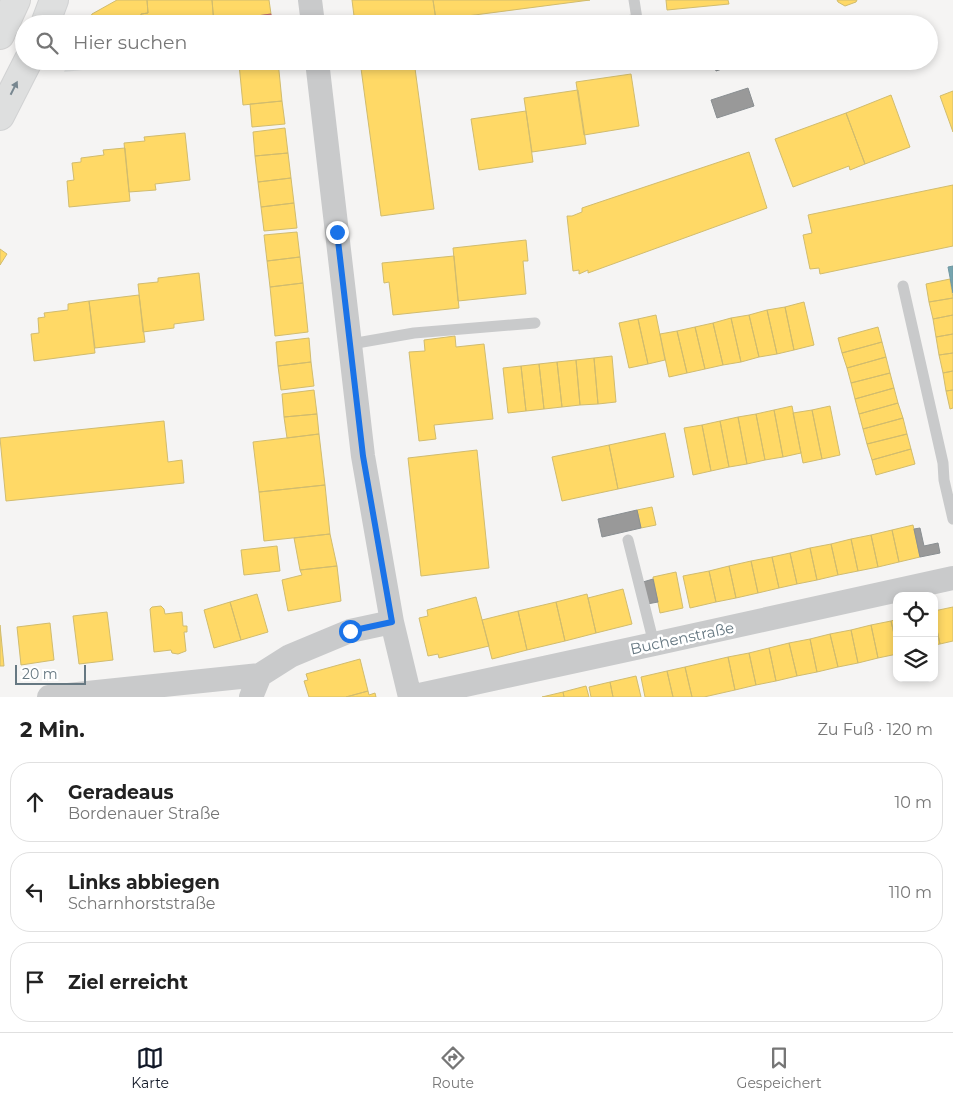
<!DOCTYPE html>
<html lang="de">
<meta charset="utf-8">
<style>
:root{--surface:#fff;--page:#f2f2f2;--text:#222;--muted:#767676;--line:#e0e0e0;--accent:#111827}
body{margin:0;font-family:Montserrat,sans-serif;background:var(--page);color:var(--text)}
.controls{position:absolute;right:15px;bottom:15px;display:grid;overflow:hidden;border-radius:10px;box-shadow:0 2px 8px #0003}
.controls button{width:45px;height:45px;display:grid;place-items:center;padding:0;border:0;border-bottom:1px solid var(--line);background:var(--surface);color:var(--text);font:25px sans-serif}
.scale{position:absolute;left:15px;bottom:12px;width:71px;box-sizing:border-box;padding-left:5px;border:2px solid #667882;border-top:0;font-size:14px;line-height:18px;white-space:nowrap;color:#667882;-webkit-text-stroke:4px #fff;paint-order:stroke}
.stop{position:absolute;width:15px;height:15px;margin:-11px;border:4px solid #1a73e8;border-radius:50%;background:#fff}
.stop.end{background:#1a73e8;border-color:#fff;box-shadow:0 1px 5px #0008}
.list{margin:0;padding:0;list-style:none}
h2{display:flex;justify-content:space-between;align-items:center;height:65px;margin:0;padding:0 20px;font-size:21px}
h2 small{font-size:16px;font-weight:400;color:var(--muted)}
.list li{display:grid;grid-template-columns:32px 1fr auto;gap:15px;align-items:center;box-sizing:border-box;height:80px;margin:0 10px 10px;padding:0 10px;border:1px solid var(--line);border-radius:20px}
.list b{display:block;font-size:19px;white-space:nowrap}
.list p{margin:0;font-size:16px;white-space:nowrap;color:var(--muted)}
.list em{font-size:16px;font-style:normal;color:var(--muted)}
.icon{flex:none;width:28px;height:28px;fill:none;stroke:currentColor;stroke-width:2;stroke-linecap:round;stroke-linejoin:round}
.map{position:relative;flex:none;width:953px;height:697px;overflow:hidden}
.search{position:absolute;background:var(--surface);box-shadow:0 2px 8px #0003;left:15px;right:15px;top:15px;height:55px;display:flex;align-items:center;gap:12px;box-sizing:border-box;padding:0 18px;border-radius:28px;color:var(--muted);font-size:19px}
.sheet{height:335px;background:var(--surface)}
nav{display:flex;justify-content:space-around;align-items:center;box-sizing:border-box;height:70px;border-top:1px solid var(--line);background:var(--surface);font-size:14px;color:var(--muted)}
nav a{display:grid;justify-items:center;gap:2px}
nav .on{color:var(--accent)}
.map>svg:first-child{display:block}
.built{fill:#e5e6e6}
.homes{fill:#ffd966;stroke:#d1bc6e}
.shops{fill:#e06666;stroke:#bb6b6e}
.public{fill:#76a5af;stroke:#7198a2}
.industry{fill:#999;stroke:#8a8f92}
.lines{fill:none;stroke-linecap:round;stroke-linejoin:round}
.secondary-casing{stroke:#d1d2d3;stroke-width:30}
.primary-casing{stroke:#d1d1d1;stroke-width:30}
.service{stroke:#c9cacb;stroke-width:11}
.minor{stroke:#c9cacb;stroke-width:24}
.secondary{stroke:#dedfdf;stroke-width:28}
.primary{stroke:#dedfdf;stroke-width:28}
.oneway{fill:#788790}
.route{stroke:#1a73e8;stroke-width:6}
.labels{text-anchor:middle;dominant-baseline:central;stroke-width:5;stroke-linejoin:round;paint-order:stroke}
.street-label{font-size:15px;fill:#667882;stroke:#fff}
</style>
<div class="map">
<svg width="953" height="697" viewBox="0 0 953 697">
<rect width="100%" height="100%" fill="#f5f4f3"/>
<path class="built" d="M68 61H166L64 72Z"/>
<path class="homes" d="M117 0H147L148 13 141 14 142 24H87L92 14Z
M147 0H212L214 24H142L141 14 148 13Z
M212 0H269L271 14 235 19 236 24H214Z
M352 0H433L436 20 407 24H355Z
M433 0H590L436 20Z
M666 0H728L729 4 667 10Z
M837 0H857L856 2 845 6 838 2Z
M260 61H278L282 101 243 105 239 64Z
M360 61H414L434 209 381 216Z
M631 74 639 126 584 135 576 82Z
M578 90 586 144 532 152 524 98Z
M953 91V132L940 96Z
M891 95 910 147 865 164 846 113Z
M282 101 285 124 252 127 250 104Z
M526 111 533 162 479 170 471 119Z
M846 113 865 164 850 170 849 166 793 187 775 139Z
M285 128 288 153 255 156 253 132Z
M185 133 190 180 155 184 156 190 129 192 124 143 145 141 144 137Z
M125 148 130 201 69 207 67 181 74 180 72 163 81 162V158L104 155 103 150Z
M749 152 767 208 588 273V270L579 274V270L573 271 567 216H572L582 212V208Z
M288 153 291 178 258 182 255 156Z
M291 178 294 203 261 207 258 182Z
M953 185V246L820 274 819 268 810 269 803 235 812 233 808 215Z
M294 203 297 228 264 231 261 207Z
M297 232 300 257 267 261 264 235Z
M526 240 528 261H523L526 294 458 301 453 248Z
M0 249 7 254 0 265Z
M454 256 459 308 393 315 389 282 384 283 382 263Z
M300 257 303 283 270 287 267 261Z
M199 273 204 320 174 324V328L143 332 138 284 158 282V278Z
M950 279 953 298 929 302 926 284Z
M303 283 308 332 275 336 270 287Z
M139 295 145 342 95 348 89 301Z
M953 298V315L933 319 929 302Z
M89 301 95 353 34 361 31 334 39 333 38 318 45 317 44 313 68 310V304Z
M804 302 814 345 794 350 785 307Z
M785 307 794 350 777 354 767 310Z
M767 310 777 354 759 357 749 315Z
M656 315 665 360 648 364 638 319Z
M749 315 759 357 741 362 731 318Z
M953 315V334L936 337 933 319Z
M731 318 741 362 723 365 713 323Z
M638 319 648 364 629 368 619 323Z
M713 323 723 365 705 369 695 327Z
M695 327 705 369 687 373 677 331Z
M878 327 882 342 842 353 838 338Z
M677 331 687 373 669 377 660 334Z
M953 334V353L939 355 936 337Z
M455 336 456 347 484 344 493 419 434 425 436 439 419 441 409 352 425 351 424 340Z
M309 338 311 362 278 366 276 342Z
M882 342 886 357 847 368 842 353Z
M953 353V371L943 373 939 355Z
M612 356 616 402 598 404 594 358Z
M886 357 890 373 851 383 847 368Z
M594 358 598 404 580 405 576 360Z
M576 360 580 405 562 407 557 362Z
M311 362 314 386 281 390 278 366Z
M557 362 562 407 544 409 539 364Z
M539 364 544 409 526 411 521 366Z
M521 366 526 411 508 413 503 368Z
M953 371V390L946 391 943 373Z
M890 373 894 388 855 399 851 383Z
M894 388 898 403 859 414 855 399Z
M314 390 317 414 284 417 282 394Z
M953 390V408L950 409 946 391Z
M898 403 903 418 863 429 859 414Z
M792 406 801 453 783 457 774 410Z
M830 406 840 455 822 459 812 410Z
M774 410 783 457 765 460 756 414Z
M812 410 822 459 803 463 793 413Z
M317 414 319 434 287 438 284 417Z
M756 414 765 460 747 464 738 417Z
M738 417 747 464 729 467 720 421Z
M903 418 907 434 867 444 863 429Z
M164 421 168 462 182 460 184 483 6 501 0 438Z
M720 421 729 467 711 471 702 425Z
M702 425 711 471 693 475 684 428Z
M665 433 674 477 618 489 609 445Z
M319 434 325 485 259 492 253 442Z
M907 434 911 449 872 460 867 444Z
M609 445 618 489 562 501 552 457Z
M911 449 915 464 876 475 872 460Z
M477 450 489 568 421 576 408 458Z
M325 485 330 534 264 541 259 492Z
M652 507 656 525 641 528 637 510Z
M913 525 920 557 899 562 892 530Z
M892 530 899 562 878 567 871 535Z
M330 534 337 566 300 570 294 538Z
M871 535 878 567 858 571 851 539Z
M851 539 858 571 838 575 831 544Z
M831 544 838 575 817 580 810 548Z
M277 546 280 571 244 575 241 550Z
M810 548 817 580 797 584 790 553Z
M790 553 797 584 779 588 772 557Z
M772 557 779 588 758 593 751 561Z
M751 561 758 593 736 598 729 566Z
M337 566 341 601 288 611 282 580 302 575 300 570Z
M729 566 736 598 716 602 709 571Z
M709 571 716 602 690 608 683 576Z
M676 572 683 608 660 613 653 577Z
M623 589 632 624 596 633 588 598Z
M257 594 268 632 241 640 230 602Z
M587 594 596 633 565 641 556 602Z
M476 597 489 646 439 658 438 654 428 656 419 618 428 616 427 610Z
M230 602 241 640 214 648 204 610Z
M556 602 565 641 527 650 518 611Z
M161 606 164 609 165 614 182 612 183 626H187V632H184L186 651 178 654 172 653 171 650 154 652 150 609 152 607Z
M953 607V641L940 644 934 616V611Z
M518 611 527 650 492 659 482 620Z
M107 612 113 660 79 664 73 616Z
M934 616 940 644 934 645Z
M897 619V647L891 621Z
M891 621 897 647V654L878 658 871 625Z
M50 623 54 660 21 665 17 627Z
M0 625 4 666H0Z
M871 625 878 658 858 663 851 630Z
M851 630 858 663 838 667 830 634Z
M830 634 838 667 817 672 810 639Z
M810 639 817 672 797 676 789 643Z
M789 643 797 676 776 681 769 648Z
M769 648 776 681 756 685 749 653Z
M749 653 756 685 735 690 728 657Z
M728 657 735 690 704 697H692L685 667Z
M360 659 368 691 346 697H309L304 681 308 680 306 674Z
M685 667 692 697H673L667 671Z
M667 671 673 697H645L641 677Z
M636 676 641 697H613L610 682Z
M610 682 613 697H591L589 687Z
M586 686 589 697H564L563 692Z
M368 691 369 695 375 693 376 697H346Z
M563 692 564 697H542Z"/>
<path class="shops" d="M271 14 272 24H236L235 19Z"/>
<path class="public" d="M953 266V293L948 267Z"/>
<path class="industry" d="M713 61H746L716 71Z
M748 88 754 106 717 118 711 100Z
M637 510 641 528 602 537 598 519Z
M920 528 924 546 938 543 940 553 920 557 914 529Z
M653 579 658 602 647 604 643 582Z"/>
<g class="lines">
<g class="secondary-casing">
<path id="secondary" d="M45 24 54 0
M0 116 28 61"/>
</g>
<g class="primary-casing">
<path id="primary" d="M0 35 16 0"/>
</g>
<path class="service" d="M618 23 637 19 634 0
M903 286 943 463 944 480 953 519
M351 344 414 333 535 323
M628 540 654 644"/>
<path class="minor" d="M310 0 313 24
M317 61 363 456 392 622 410 697
M49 697 260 675 290 656 350 631 392 622
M251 697 260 675
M410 697 654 644 953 578"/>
<use href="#secondary" class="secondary"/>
<use href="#primary" class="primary"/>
</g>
<defs><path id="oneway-solid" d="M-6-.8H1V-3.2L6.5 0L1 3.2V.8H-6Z" transform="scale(1.25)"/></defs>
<use class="oneway" href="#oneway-solid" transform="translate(14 88) rotate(-63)"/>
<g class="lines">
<path class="route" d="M337 232 363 456 392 622 350 631"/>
</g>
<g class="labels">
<g class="street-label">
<text transform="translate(682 638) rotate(-12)">Buchenstraße</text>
</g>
</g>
</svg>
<div class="controls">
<button><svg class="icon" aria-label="locate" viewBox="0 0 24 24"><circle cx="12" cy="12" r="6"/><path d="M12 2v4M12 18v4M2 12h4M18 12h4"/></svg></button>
<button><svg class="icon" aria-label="layers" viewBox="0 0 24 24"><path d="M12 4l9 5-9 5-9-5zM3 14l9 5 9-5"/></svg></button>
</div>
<div class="scale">20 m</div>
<div class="stop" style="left:350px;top:631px"></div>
<div class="stop end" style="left:337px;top:232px"></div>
<div class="search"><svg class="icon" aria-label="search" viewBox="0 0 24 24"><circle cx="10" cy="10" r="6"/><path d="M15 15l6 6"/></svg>Hier suchen</div>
</div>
<section class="sheet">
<h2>2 Min.<small>Zu Fuß · 120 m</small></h2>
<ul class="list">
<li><svg class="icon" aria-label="ahead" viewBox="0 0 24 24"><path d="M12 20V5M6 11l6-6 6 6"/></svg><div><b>Geradeaus</b><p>Bordenauer Straße</p></div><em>10 m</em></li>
<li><svg class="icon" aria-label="left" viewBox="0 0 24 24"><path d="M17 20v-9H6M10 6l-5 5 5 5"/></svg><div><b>Links abbiegen</b><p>Scharnhorststraße</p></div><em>110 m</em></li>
<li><svg class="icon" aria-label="arrive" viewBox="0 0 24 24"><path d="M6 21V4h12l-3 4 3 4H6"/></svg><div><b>Ziel erreicht</b></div></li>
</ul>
</section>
<nav>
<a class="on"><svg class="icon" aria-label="map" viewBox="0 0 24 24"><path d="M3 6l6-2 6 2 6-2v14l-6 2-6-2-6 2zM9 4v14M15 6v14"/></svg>Karte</a>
<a><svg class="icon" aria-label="directions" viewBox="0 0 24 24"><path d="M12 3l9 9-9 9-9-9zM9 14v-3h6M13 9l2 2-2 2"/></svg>Route</a>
<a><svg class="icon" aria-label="saved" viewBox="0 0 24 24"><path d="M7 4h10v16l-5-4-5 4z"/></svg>Gespeichert</a>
</nav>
